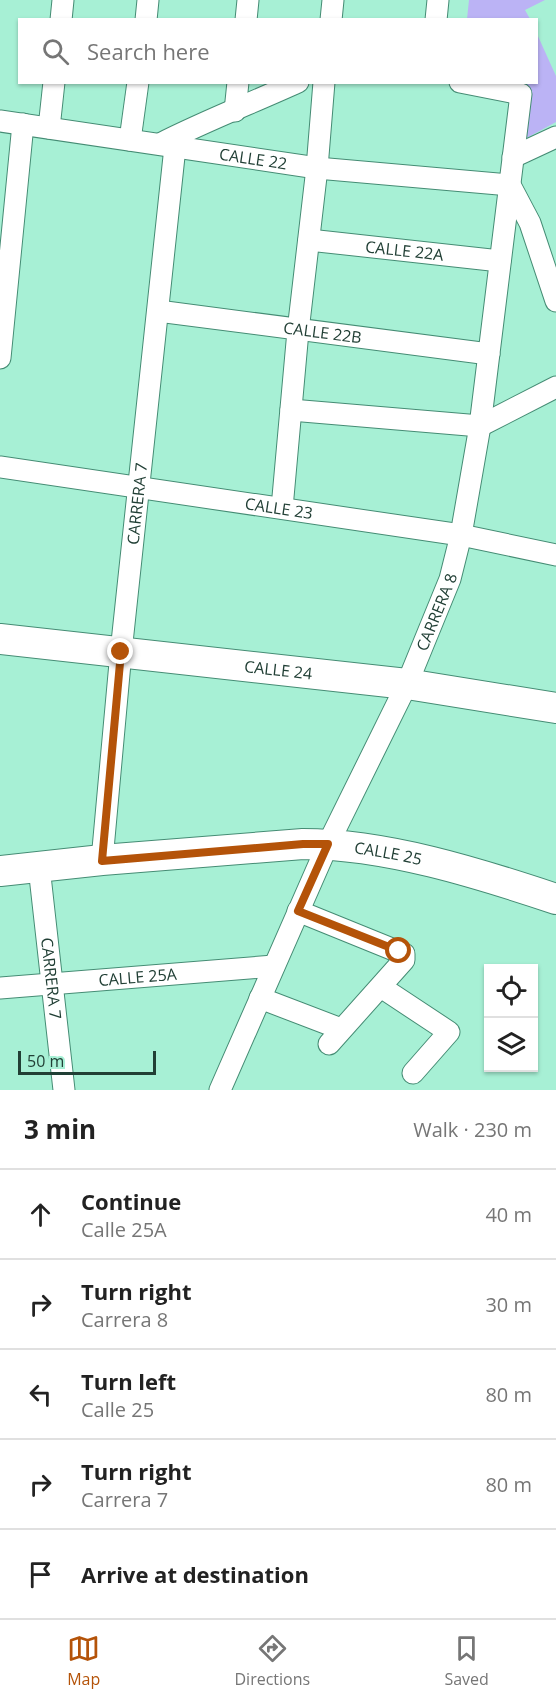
<!DOCTYPE html>
<meta charset="utf-8">
<style>
:root{--surface:#fff;--page:#f6f6f6;--text:#222;--muted:#767676;--line:#e0e0e0;--accent:#b45309}
body{margin:0;font-family:"Open Sans",sans-serif;background:var(--page);color:var(--text)}
.controls{position:absolute;right:18px;bottom:18px;display:grid;overflow:hidden;border-radius:0px;box-shadow:0 2px 4px #0004}
.controls button{width:54px;height:54px;display:grid;place-items:center;padding:0;border:0;border-bottom:2px solid var(--line);background:var(--surface);color:var(--text);font:30px sans-serif}
.scale{position:absolute;left:18px;bottom:15px;width:138px;box-sizing:border-box;padding-left:6px;border:3px solid #213f35;border-top:0;font-size:16px;line-height:21px;white-space:nowrap;color:#213f35;-webkit-text-stroke:4px #a7f0d5;paint-order:stroke}
.stop{position:absolute;width:18px;height:18px;margin:-14px;border:4px solid #b45309;border-radius:50%;background:#fff}
.stop.end{background:#b45309;border-color:#fff;box-shadow:0 2px 6px #0008}
.list{margin:0;padding:0;list-style:none}
h2{display:flex;justify-content:space-between;align-items:center;height:78px;margin:0;padding:0 24px;font-size:26px}
h2 small{font-size:20px;font-weight:400;color:var(--muted)}
.list li{display:grid;grid-template-columns:39px 1fr auto;gap:18px;align-items:center;box-sizing:border-box;height:90px;padding:0 24px;border-top:2px solid var(--line)}
.list b{display:block;font-size:22px;white-space:nowrap}
.list p{margin:0;font-size:20px;white-space:nowrap;color:var(--muted)}
.list em{font-size:20px;font-style:normal;color:var(--muted)}
.icon{flex:none;width:33px;height:33px;fill:none;stroke:currentColor;stroke-width:2;stroke-linecap:round;stroke-linejoin:round}
.map{position:relative;flex:none;width:556px;height:1090px;overflow:hidden}
.search{position:absolute;background:var(--surface);box-shadow:0 2px 4px #0004;left:18px;right:18px;top:18px;height:66px;display:flex;align-items:center;gap:15px;box-sizing:border-box;padding:0 21px;border-radius:0px;color:var(--muted);font-size:22px}
.sheet{height:528px;background:var(--surface)}
nav{display:flex;justify-content:space-around;align-items:center;box-sizing:border-box;height:84px;border-top:2px solid var(--line);background:var(--surface);font-size:16px;color:var(--muted)}
nav a{display:grid;justify-items:center;gap:3px}
nav .on{color:var(--accent)}
.map>svg:first-child{display:block}
.green{fill:#bbb3f5}
.lines{fill:none;stroke-linecap:round;stroke-linejoin:round}
.street-casing{stroke:#458c74;stroke-width:23}
.secondary-casing{stroke:#458c74;stroke-width:32}
.street{stroke:#fff;stroke-width:21}
.secondary{stroke:#fff;stroke-width:30}
.route{stroke:#b45309;stroke-width:8}
.labels{text-anchor:middle;dominant-baseline:central;stroke-width:6;stroke-linejoin:round;paint-order:stroke}
.street-label{font-size:16px;fill:#213f35;stroke:#a7f0d5}
</style>
<div class="map">
<svg width="556" height="1090" viewBox="0 0 556 1090">
<rect width="100%" height="100%" fill="#a7f0d5"/>
<path class="green" d="M469 0H545L525 10 530 19H467Z
M537 34 556 76V122L510 147 521 83 536 82Z"/>
<g class="lines">
<g class="street-casing">
<g id="street">
<path d="M61 20 63 0"/>
<path d="M146 20 148 0"/>
<path d="M246 20 248 0"/>
<path d="M331 20 333 0"/>
<path d="M436 20 438 0"/>
<path d="M235 111 238 82"/>
<path id="s1" d="M0 121 317 168 510 185 530 223 556 301"/>
<path d="M49 128 54 82"/>
<path d="M130 140 138 82"/>
<path d="M160 144C205 121 252 103 298 82"/>
<path d="M513 157 556 137"/>
<path id="s2" d="M309 240 500 261"/>
<path id="s3" d="M158 311 489 354"/>
<path d="M0 358 23 124"/>
<path d="M291 410 480 426 556 387"/>
<path id="s4" d="M0 467 461 535 556 555"/>
<path d="M282 508 298 331 317 168 324 82"/>
<path id="s5" d="M102 860 121 652 175 147"/>
<path id="s6" d="M39 867 64 1090"/>
<path d="M298 911 404 954V960L329 1044"/>
<path d="M381 987 449 1032 413 1073"/>
<path id="s7" d="M0 988 274 966"/>
<path d="M260 998 341 1029"/>
<path id="s8" d="M220 1090 328 844 407 684 450 579 461 535 480 426 521 94 460 82"/>
</g>
</g>
<g class="secondary-casing">
<g id="secondary">
<path id="s9" d="M0 639 407 684 556 708"/>
<path id="s10" d="M0 871 102 860 303 844C386 844 478 873 556 899"/>
</g>
</g>
<use href="#street" class="street"/>
<use href="#secondary" class="secondary"/>
</g>
<g class="lines">
<path class="route" d="M121 652 102 861 303 844H328L298 911 399 951"/>
</g>
<g class="labels">
<g class="street-label">
<text stroke="none"><textPath href="#s1" startOffset="256">CALLE 22</textPath></text>
<text stroke="none"><textPath href="#s2" startOffset="96">CALLE 22A</textPath></text>
<text stroke="none"><textPath href="#s3" startOffset="166">CALLE 22B</textPath></text>
<text stroke="none"><textPath href="#s5" startOffset="358">CARRERA 7</textPath></text>
<text stroke="none"><textPath href="#s4" startOffset="282">CALLE 23</textPath></text>
<text stroke="none"><textPath href="#s8" startOffset="525">CARRERA 8</textPath></text>
<text stroke="none"><textPath href="#s9" startOffset="280">CALLE 24</textPath></text>
<text stroke="none"><textPath href="#s10" startOffset="390">CALLE 25</textPath></text>
<text stroke="none"><textPath href="#s7" startOffset="138">CALLE 25A</textPath></text>
<text stroke="none"><textPath href="#s6" startOffset="112">CARRERA 7</textPath></text>
</g>
</g>
</svg>
<div class="controls">
<button><svg class="icon" aria-label="locate" viewBox="0 0 24 24"><circle cx="12" cy="12" r="6"/><path d="M12 2v4M12 18v4M2 12h4M18 12h4"/></svg></button>
<button><svg class="icon" aria-label="layers" viewBox="0 0 24 24"><path d="M12 4l9 5-9 5-9-5zM3 14l9 5 9-5"/></svg></button>
</div>
<div class="scale">50 m</div>
<div class="stop" style="left:399px;top:951px"></div>
<div class="stop end" style="left:121px;top:652px"></div>
<div class="search"><svg class="icon" aria-label="search" viewBox="0 0 24 24"><circle cx="10" cy="10" r="6"/><path d="M15 15l6 6"/></svg>Search here</div>
</div>
<section class="sheet">
<h2>3 min<small>Walk · 230 m</small></h2>
<ul class="list">
<li><svg class="icon" aria-label="ahead" viewBox="0 0 24 24"><path d="M12 20V5M6 11l6-6 6 6"/></svg><div><b>Continue</b><p>Calle 25A</p></div><em>40 m</em></li>
<li><svg class="icon" aria-label="right" viewBox="0 0 24 24"><path d="M7 20v-9h11M14 6l5 5-5 5"/></svg><div><b>Turn right</b><p>Carrera 8</p></div><em>30 m</em></li>
<li><svg class="icon" aria-label="left" viewBox="0 0 24 24"><path d="M17 20v-9H6M10 6l-5 5 5 5"/></svg><div><b>Turn left</b><p>Calle 25</p></div><em>80 m</em></li>
<li><svg class="icon" aria-label="right" viewBox="0 0 24 24"><path d="M7 20v-9h11M14 6l5 5-5 5"/></svg><div><b>Turn right</b><p>Carrera 7</p></div><em>80 m</em></li>
<li><svg class="icon" aria-label="arrive" viewBox="0 0 24 24"><path d="M6 21V4h12l-3 4 3 4H6"/></svg><div><b>Arrive at destination</b></div></li>
</ul>
</section>
<nav>
<a class="on"><svg class="icon" aria-label="map" viewBox="0 0 24 24"><path d="M3 6l6-2 6 2 6-2v14l-6 2-6-2-6 2zM9 4v14M15 6v14"/></svg>Map</a>
<a><svg class="icon" aria-label="directions" viewBox="0 0 24 24"><path d="M12 3l9 9-9 9-9-9zM9 14v-3h6M13 9l2 2-2 2"/></svg>Directions</a>
<a><svg class="icon" aria-label="saved" viewBox="0 0 24 24"><path d="M7 4h10v16l-5-4-5 4z"/></svg>Saved</a>
</nav>
